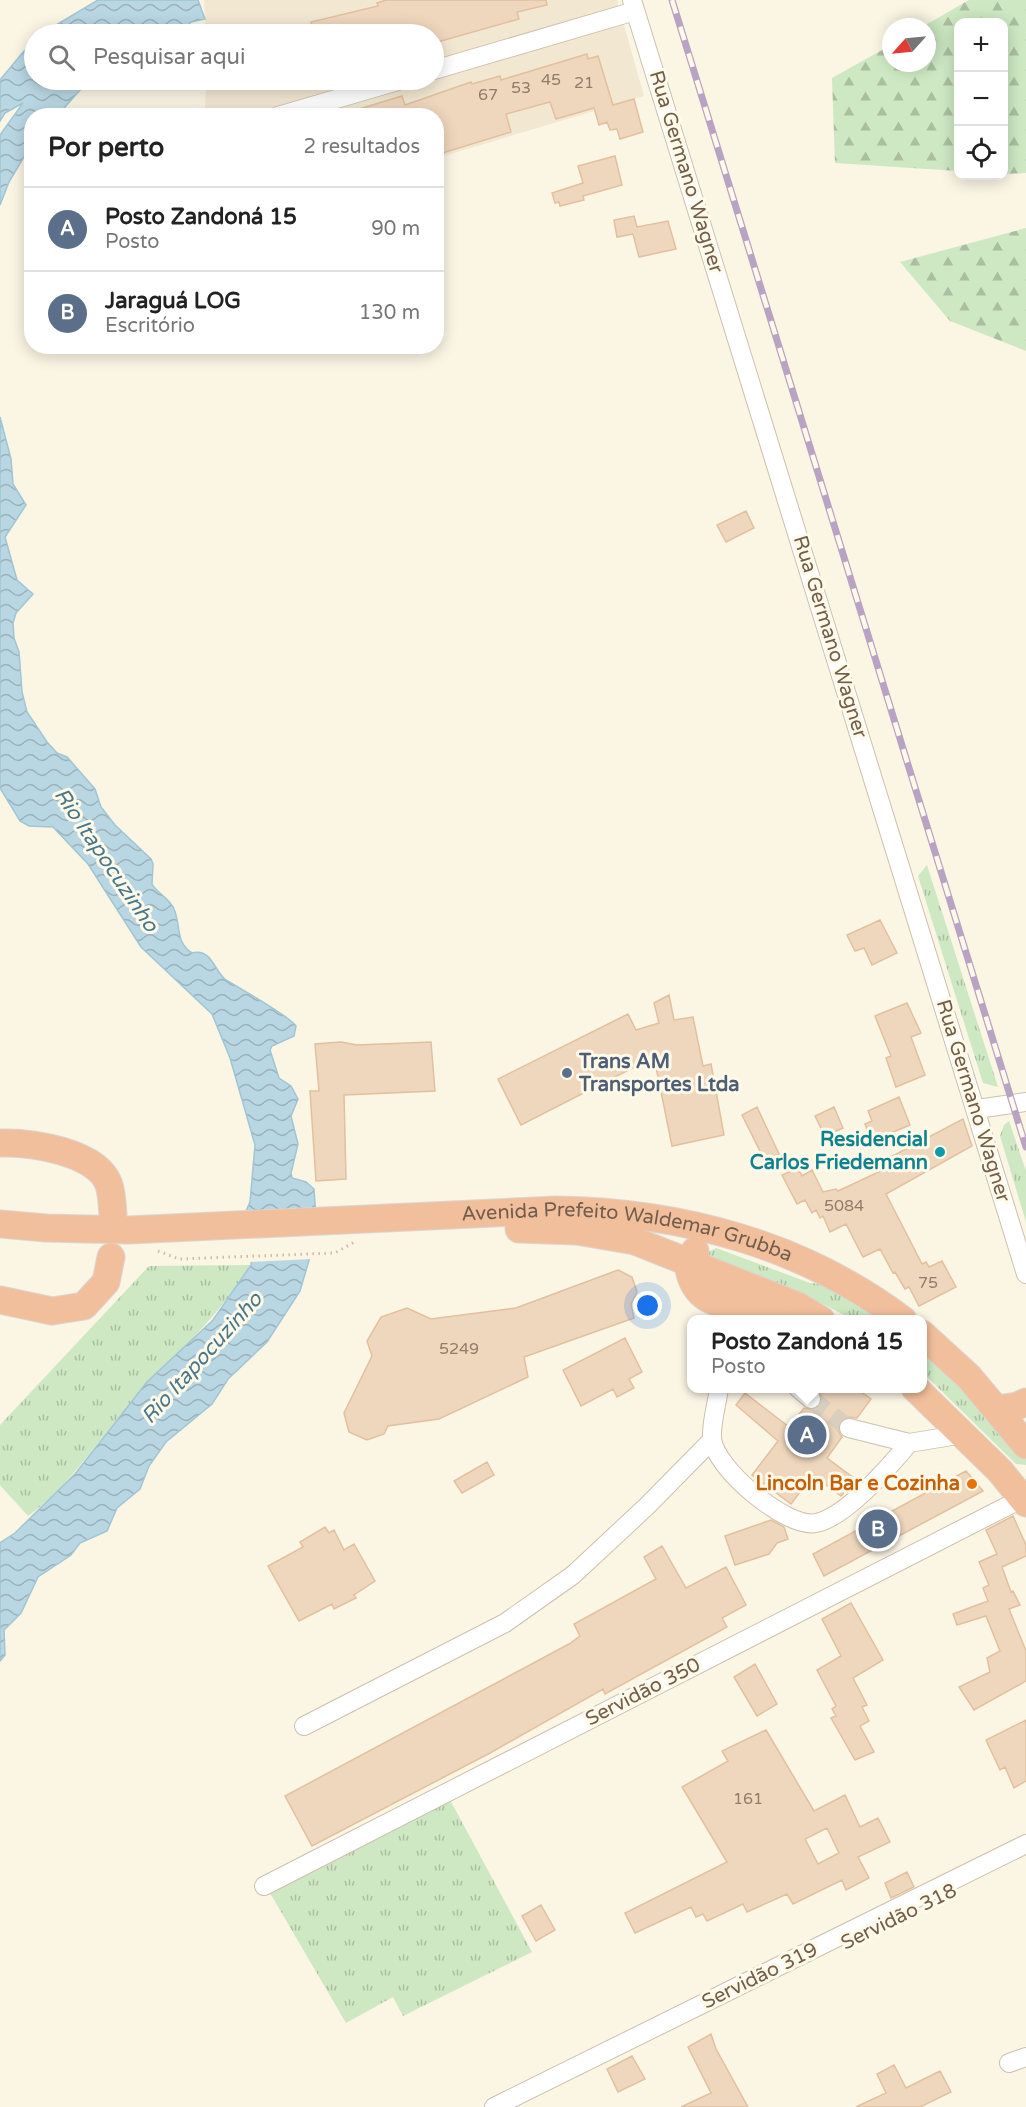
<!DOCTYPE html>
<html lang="pt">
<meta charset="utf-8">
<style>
:root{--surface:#fff;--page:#f2f2f2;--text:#222;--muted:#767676;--line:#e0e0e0;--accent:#774d36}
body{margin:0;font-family:"Varela Round",sans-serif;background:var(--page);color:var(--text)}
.controls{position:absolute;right:18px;top:18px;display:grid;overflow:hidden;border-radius:12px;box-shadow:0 3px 15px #0003}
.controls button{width:54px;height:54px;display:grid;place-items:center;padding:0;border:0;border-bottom:2px solid var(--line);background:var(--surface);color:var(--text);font:30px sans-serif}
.compass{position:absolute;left:882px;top:18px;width:54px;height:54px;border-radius:50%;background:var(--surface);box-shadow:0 3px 15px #0003;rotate:243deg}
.you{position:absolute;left:648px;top:1306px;width:21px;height:21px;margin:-15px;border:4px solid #fff;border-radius:50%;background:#1a73e8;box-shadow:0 0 0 9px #1a73e833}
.badge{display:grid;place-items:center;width:39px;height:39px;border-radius:50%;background:var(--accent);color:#fff;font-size:20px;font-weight:700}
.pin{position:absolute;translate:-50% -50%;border:3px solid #fff;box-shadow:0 2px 6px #0006}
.popup{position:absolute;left:687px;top:1315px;width:240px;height:78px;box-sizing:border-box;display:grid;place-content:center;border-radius:12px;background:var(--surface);filter:drop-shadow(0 2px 4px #0005);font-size:20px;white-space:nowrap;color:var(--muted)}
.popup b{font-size:22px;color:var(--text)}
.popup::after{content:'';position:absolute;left:50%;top:100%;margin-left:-12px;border:12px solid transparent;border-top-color:var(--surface)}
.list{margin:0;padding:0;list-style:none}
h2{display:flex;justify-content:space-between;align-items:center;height:78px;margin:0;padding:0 24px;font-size:26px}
h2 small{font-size:20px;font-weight:400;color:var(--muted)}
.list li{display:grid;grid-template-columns:39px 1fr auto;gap:18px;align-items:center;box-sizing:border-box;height:84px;padding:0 24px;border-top:2px solid var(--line)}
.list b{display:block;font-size:22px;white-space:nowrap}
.list p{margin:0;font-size:20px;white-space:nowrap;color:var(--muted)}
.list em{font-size:20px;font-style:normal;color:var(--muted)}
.icon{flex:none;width:33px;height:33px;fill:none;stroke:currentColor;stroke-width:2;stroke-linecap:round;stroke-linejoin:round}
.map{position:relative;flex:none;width:1026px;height:2107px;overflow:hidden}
.search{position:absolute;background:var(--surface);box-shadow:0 3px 15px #0003;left:24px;top:24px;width:420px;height:66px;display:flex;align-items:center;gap:15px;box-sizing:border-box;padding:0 21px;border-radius:33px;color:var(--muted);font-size:22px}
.panel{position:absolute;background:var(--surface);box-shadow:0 3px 15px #0003;left:24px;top:108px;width:420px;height:246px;border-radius:24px}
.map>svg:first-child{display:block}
.residential{fill:#f2e8d2}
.grass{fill:url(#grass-tufts)}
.forest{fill:url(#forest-firs)}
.water{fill:url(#water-waves);stroke:#a0c5d4;stroke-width:1.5}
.pier{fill:#fbf5e4}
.building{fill:#efd7bd;stroke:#e1c09e;stroke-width:1.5;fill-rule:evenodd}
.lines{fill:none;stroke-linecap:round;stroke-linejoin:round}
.minor-tunnel{stroke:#d9cfbe;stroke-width:18;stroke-dasharray:18 9;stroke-linecap:butt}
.minor-casing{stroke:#cec0ae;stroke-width:20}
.highway-casing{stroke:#dad5d0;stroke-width:29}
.path{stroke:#d3bba0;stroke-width:3;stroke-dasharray:1.5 4.5;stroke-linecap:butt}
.minor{stroke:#fff;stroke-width:18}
.highway{stroke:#f2bf9d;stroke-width:27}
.rail-casing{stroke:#b9a3c3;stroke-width:7}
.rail{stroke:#fef9e9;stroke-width:4.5;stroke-dasharray:14;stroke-linecap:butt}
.service-dot{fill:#5c6f8a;stroke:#fef9e9;stroke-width:2}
.culture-dot{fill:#0f9aa8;stroke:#fef9e9;stroke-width:2}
.food-dot{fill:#e8710a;stroke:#fef9e9;stroke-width:2}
.labels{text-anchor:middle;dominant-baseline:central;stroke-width:6;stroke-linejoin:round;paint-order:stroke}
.number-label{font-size:16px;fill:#917c68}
.street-label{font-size:20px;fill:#725e4b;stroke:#fef9e9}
.service-label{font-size:20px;font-weight:bold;fill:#4e5e75;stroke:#fef9e9;text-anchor:start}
.culture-label{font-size:20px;font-weight:bold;fill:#0d838f;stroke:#fef9e9;text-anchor:end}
.food-label{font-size:20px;font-weight:bold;fill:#c56008;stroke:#fef9e9;text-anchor:end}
.water-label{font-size:21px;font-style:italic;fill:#49778a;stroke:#fef9e9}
</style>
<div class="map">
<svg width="1026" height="2107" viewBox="0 0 1026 2107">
<defs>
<pattern id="grass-tufts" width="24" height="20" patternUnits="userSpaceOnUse" patternTransform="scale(1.5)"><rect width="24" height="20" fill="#cde8c3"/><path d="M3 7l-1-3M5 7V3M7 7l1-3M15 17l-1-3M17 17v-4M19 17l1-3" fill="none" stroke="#abbfa0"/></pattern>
<pattern id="forest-firs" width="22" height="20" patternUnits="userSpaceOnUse" patternTransform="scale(1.5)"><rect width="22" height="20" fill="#cde8c3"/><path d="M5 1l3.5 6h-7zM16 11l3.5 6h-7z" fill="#abbfa0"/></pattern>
<pattern id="water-waves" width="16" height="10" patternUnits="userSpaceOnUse" patternTransform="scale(1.5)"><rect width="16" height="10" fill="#b9d7e3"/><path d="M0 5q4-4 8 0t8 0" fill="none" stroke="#9bb2ba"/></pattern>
</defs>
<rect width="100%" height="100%" fill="#fbf5e4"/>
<path class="residential" d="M204 0H617L644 96 437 158 436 116 205 115 206 80H434V34H206Z"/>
<path class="grass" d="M927 865 998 1087 983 1083 918 876Z
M1009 1121 1026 1171V1222L1000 1136 1004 1125Z
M716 1248 810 1283 827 1284 886 1319H852L825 1305 803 1299 703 1255Z
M250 1265C218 1319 171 1358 130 1404 96 1442 70 1486 28 1516L0 1485V1425L149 1266Z
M922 1348 1026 1457V1465L1016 1464 923 1373Z
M449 1798 532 1952 403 2016 393 1997 346 2023 270 1893Z"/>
<path class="forest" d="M969 0H1026V173L1004 174V22H958V171L835 163 832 78 891 45V63H927V27H922Z
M1026 228V351L950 321 900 262Z"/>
<path class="water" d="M98 0H198L205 19 191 22 180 34H41Z
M34 39V80H100L80 90 58 115 32 116 31 145 9 182 0 205V135L23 103 5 113 0 121V80Z
M0 417 11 459 13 484 26 505 5 537 17 580 33 594 16 613 13 623 14 638 19 652 22 692 27 712 47 742 57 753 67 757 95 789 101 807 115 825 151 859 153 864 152 884C157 893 170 899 174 909 181 925 175 942 192 953 212 948 214 971 226 980 242 990 287 1014 296 1026L294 1036 272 1046 270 1050 279 1078 291 1086 298 1099 291 1116 298 1144 291 1173 292 1178 306 1182 314 1189 316 1217 242 1220 250 1202 255 1145 230 1058 212 1014 141 947 88 864 53 827 29 826 20 821 0 788Z
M252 1255 310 1257 300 1291 267 1342 228 1379 212 1404 166 1442 149 1466 140 1489 117 1508 107 1531 80 1543 71 1555 38 1577 21 1613 4 1630 5 1655 0 1661V1543L15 1533 75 1474 147 1382 213 1320 251 1265Z"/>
<path class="pier" d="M316 1235 318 1238 312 1259 248 1262 249 1256 243 1241Z"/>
<path class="building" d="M386 0H546L547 5 517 12 519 19 434 43V34H314L311 22 378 6 377 3Z
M587 54 588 59 598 56 613 105 634 99 643 132 620 139 617 129 610 130 607 122 599 125 594 108 556 119 550 102 506 114 511 132 436 155V116H349V112L402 96 405 105 471 82 472 84 500 76 501 80Z
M615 156 622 185 583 196 584 200 560 206 559 202 555 203 552 193 583 183 578 166Z
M634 216 637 227 668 221 676 249 639 257 633 234 617 237 614 220Z
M746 511 754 528 726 542 717 525Z
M880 920 897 953 872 965 864 948 855 951 847 935Z
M669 995 674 1020 693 1017 703 1066 711 1064 724 1135 672 1146 654 1057 521 1125 498 1079 628 1014 636 1030 659 1023 654 1003Z
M907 1003 921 1033 911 1037 925 1075 896 1087 886 1058 891 1056 875 1016Z
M341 1042 357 1045 431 1042 435 1091 344 1095 346 1179 316 1181 310 1091H319L315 1044Z
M899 1097 910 1125 871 1141 865 1124 872 1121 868 1111Z
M757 1107 779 1154 765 1161 742 1115Z
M834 1107 843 1128 825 1136 815 1116Z
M963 1119 972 1146 886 1194 922 1264 926 1262 929 1267 942 1261 956 1287 919 1306 909 1287 905 1289 895 1272 893 1273 880 1249 863 1257 846 1224 830 1232 823 1216 820 1218 816 1210 812 1213 805 1200 797 1204 782 1175 798 1168 802 1176 812 1170 823 1192 836 1189 838 1191 883 1170 879 1163Z
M618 1270 632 1277 637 1292 631 1304 634 1318 524 1357 528 1377 439 1419 388 1426 384 1434 367 1440 349 1432 344 1413 372 1356 367 1341 381 1317 407 1308 431 1319 516 1308Z
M625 1338 642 1372 629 1379 634 1388 617 1397 613 1389 581 1406 563 1370Z
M818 1389H857L871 1399 857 1418 846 1417 841 1421 838 1431 842 1437 827 1458 855 1479 841 1496 813 1475 791 1504 752 1475 778 1441 736 1405 745 1393 789 1427 804 1408 814 1410 820 1406 822 1400Z
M487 1462 494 1475 462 1493 454 1481Z
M966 1471 983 1491 824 1576 813 1554Z
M1013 1516 1026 1545V1556L1002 1567 1011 1592 1013 1591 1020 1605 1009 1609 1026 1651V1681L974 1710 959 1687 990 1672 987 1658 1000 1651 986 1616 957 1625 953 1614 988 1601 983 1588 989 1585 979 1562 997 1554 986 1530Z
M771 1520 784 1527 788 1539 777 1543 769 1554 735 1565 725 1536Z
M325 1527 329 1533 334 1530 344 1550 354 1544 375 1581 354 1595 356 1598 334 1609 332 1604 299 1621 268 1566 303 1547 300 1542Z
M662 1546 686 1588 726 1567 746 1605 722 1618 727 1627 605 1694 603 1689 490 1753 312 1846 285 1796 569 1644 580 1636 574 1624 656 1579 644 1557Z
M851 1603 883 1660 853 1678 867 1705 862 1707 869 1721 860 1726 874 1752 855 1760 831 1718 836 1716 832 1709 836 1706 817 1670 841 1656 822 1619Z
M755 1664 777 1704 757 1716 734 1677Z
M1026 1720V1781L1014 1788 1005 1767 1000 1770 986 1740Z
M766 1730 814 1811 845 1795 860 1827 878 1818 890 1842 858 1857 869 1878 846 1890 842 1880 793 1904 787 1894 747 1912 743 1904 707 1921 703 1914 696 1917 691 1907 635 1933 625 1913 727 1862 682 1787 728 1761 722 1751ZM827 1828 839 1853 818 1864 805 1839Z
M907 1872 914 1887 891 1898 885 1883Z
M541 1905 555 1930 536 1941 522 1916Z
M711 2034 716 2049 748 2107H681L711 2093 688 2047Z
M632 2056 645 2079 618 2092 607 2069Z
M894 2065 906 2088 940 2071 951 2092 920 2107H856L886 2093 877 2074Z"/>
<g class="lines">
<path class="minor-tunnel" d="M811 1399 849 1428"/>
<g class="minor-casing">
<path id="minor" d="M632 0 1026 1274
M434 70 635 11
M278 116 401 80
M977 1109 1026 1102
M719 1388C717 1404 711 1423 712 1438 714 1468 787 1529 816 1523 846 1517 890 1466 909 1443
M798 1388 811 1399
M849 1428 909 1443 964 1434
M304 1726 505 1623 573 1575 647 1506 712 1440
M264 1886 1023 1498
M1009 2063 1026 2057
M494 2107 1026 1844"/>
</g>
<g class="highway-casing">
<g id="highway">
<path d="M0 1143C31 1142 98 1152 109 1185 112 1194 112 1205 113 1214"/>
<path id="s1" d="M0 1224 46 1228 129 1230 557 1210C681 1212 802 1244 903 1320"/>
<path d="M519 1229 577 1231 635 1241 798 1306 821 1320"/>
<path d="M695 1251C688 1262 687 1269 693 1282 709 1315 750 1302 779 1305"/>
<path d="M0 1300 52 1311 84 1306 106 1282 111 1257"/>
<path d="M922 1334 969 1377 1026 1445"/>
<path d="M915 1388 1000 1471 1026 1503"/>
<path d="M998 1409 1017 1406 1026 1402"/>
</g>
</g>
<path class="path" d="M158 1251 179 1259 335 1253 356 1241"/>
<use href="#minor" class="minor"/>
<use href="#highway" class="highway"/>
<g class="rail-casing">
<path id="rail" d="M672 0 1026 1147"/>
</g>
<use href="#rail" class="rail"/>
</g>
<circle class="service-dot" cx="567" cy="1073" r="6"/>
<circle class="culture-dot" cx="940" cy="1152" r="6"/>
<circle class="food-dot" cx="972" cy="1484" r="6"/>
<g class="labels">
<g class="number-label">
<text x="551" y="80">45</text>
<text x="584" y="83">21</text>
<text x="521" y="88">53</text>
<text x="488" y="95">67</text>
<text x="844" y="1206">5084</text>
<text x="928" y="1283">75</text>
<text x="459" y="1349">5249</text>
<text x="748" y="1799">161</text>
</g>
<g class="street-label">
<text transform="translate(686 172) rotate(73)">Rua Germano Wagner</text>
<text transform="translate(830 637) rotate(73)">Rua Germano Wagner</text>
<text transform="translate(973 1101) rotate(73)">Rua Germano Wagner</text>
<text stroke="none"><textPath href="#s1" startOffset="630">Avenida Prefeito Waldemar Grubba</textPath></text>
<text transform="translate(643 1692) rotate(-27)">Servidão 350</text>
<text transform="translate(899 1917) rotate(-26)">Servidão 318</text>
<text transform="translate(760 1976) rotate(-26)">Servidão 319</text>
</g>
<g class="service-label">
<text x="579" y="1062">Trans AM<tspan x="579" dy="23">Transportes Ltda</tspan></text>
</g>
<g class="culture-label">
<text x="928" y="1140">Residencial<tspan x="928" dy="23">Carlos Friedemann</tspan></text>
</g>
<g class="food-label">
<text x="960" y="1484">Lincoln Bar e Cozinha</text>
</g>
<g class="water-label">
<text transform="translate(106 860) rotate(56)">Rio Itapocuzinho</text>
<text transform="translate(202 1358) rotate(-48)">Rio Itapocuzinho</text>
</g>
</g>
</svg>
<div class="controls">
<button>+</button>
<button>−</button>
<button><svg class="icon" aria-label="locate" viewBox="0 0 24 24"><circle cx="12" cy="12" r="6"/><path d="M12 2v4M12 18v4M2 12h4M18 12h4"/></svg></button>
</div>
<svg class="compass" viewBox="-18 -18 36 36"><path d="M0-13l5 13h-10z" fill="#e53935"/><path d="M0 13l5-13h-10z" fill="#767676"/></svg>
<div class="you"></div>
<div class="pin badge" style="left:807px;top:1435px;background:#5c6f8a">A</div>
<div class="popup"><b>Posto Zandoná 15</b>Posto</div>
<div class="pin badge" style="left:878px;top:1529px;background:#5c6f8a">B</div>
<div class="search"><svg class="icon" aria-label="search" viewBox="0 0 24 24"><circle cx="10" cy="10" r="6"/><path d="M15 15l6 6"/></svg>Pesquisar aqui</div>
<section class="panel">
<h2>Por perto<small>2 resultados</small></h2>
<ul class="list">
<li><span class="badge" style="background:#5c6f8a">A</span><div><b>Posto Zandoná 15</b><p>Posto</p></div><em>90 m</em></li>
<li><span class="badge" style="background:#5c6f8a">B</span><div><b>Jaraguá LOG</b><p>Escritório</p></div><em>130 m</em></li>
</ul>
</section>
</div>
